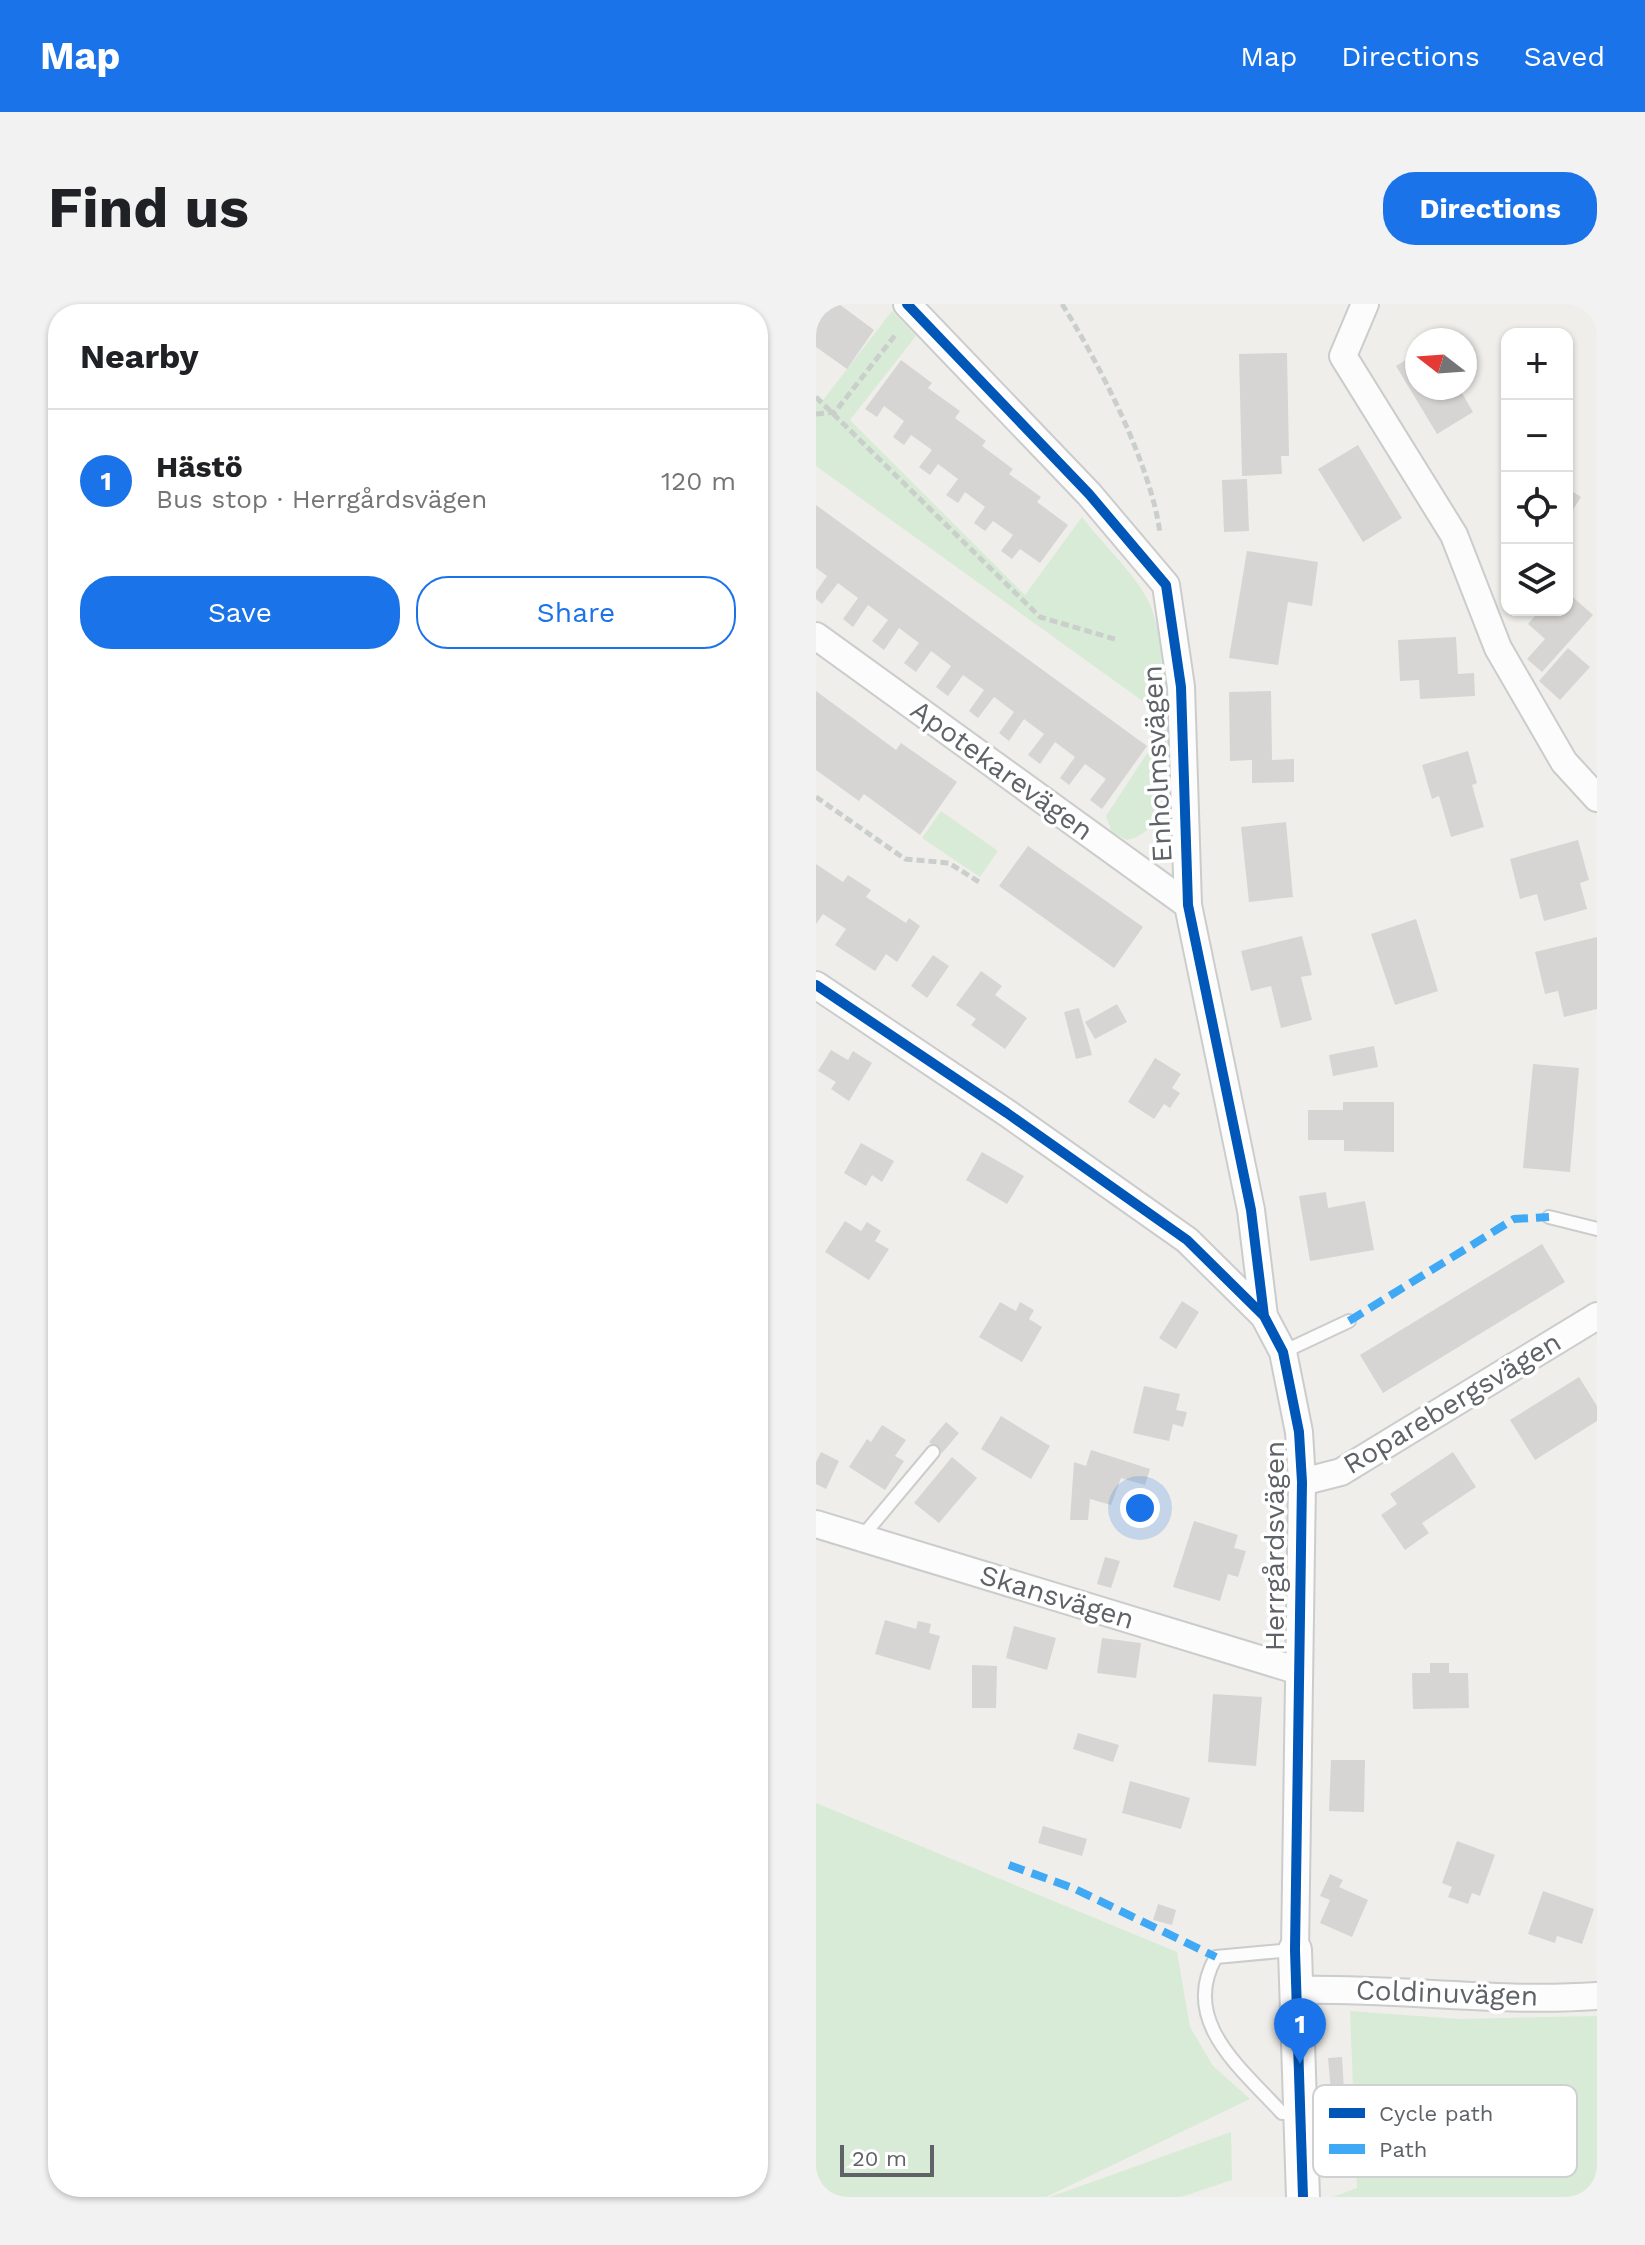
<!DOCTYPE html>
<meta charset="utf-8">
<style>
:root{--surface:#fff;--page:#f2f2f2;--text:#202124;--muted:#757577;--line:#e0e0e0;--accent:#1a73e8}
body{margin:0;font-family:"Work Sans",sans-serif;background:var(--page);color:var(--text)}
.controls{position:absolute;right:24px;top:24px;display:grid;overflow:hidden;border-radius:16px;box-shadow:0 2px 6px #0004}
.controls button{width:72px;height:72px;display:grid;place-items:center;padding:0;border:0;border-bottom:2px solid var(--line);background:var(--surface);color:var(--text);font:40px sans-serif}
.compass{position:absolute;left:589px;top:24px;width:72px;height:72px;border-radius:50%;background:var(--surface);box-shadow:0 2px 6px #0004;rotate:287deg}
.scale{position:absolute;left:24px;bottom:20px;width:94px;box-sizing:border-box;padding-left:8px;border:4px solid #5f6368;border-top:0;font-size:22px;line-height:28px;white-space:nowrap;color:#5f6368;-webkit-text-stroke:6px #fff;paint-order:stroke}
.you{position:absolute;left:324px;top:1204px;width:28px;height:28px;margin:-20px;border:6px solid #fff;border-radius:50%;background:#1a73e8;box-shadow:0 0 0 12px #1a73e833}
.badge{display:grid;place-items:center;width:52px;height:52px;border-radius:50%;background:var(--accent);color:#fff;font-size:26px;font-weight:700}
.pin{position:absolute;translate:-50% -66px;filter:drop-shadow(0 2px 4px #0008)}
.pin::after{content:'';position:absolute;top:42px;width:28px;height:24px;background:inherit;clip-path:polygon(0 0,100% 0,50% 100%)}
.list{margin:0;padding:0;list-style:none}
h2{display:flex;justify-content:space-between;align-items:center;height:104px;margin:0;padding:0 32px;font-size:34px}
h2 small{font-size:26px;font-weight:400;color:var(--muted)}
.list li{display:grid;grid-template-columns:52px 1fr auto;gap:24px;align-items:center;box-sizing:border-box;height:144px;padding:0 32px;border-top:2px solid var(--line)}
.list b{display:block;font-size:30px;white-space:nowrap}
.list p{margin:0;font-size:26px;white-space:nowrap;color:var(--muted)}
.list em{font-size:26px;font-style:normal;color:var(--muted)}
.actions{display:flex;gap:16px;padding:24px 32px}
.actions a{flex:1;padding:18px 0;border:2px solid var(--accent);border-radius:32px;text-align:center;font-size:28px;color:var(--accent)}
.actions .main{background:var(--accent);color:#fff}
.icon{flex:none;width:44px;height:44px;fill:none;stroke:currentColor;stroke-width:2;stroke-linecap:round;stroke-linejoin:round}
.map{position:relative;flex:none;width:781px;height:1893px;overflow:hidden;border-radius:32px}
header{display:flex;align-items:center;gap:48px;box-sizing:border-box;height:112px;padding:0 40px;background:var(--accent);color:#fff}
header strong{font-size:38px}
nav{display:flex;gap:44px;margin-inline-start:auto;font-size:28px}
.intro{display:flex;align-items:center;justify-content:space-between;box-sizing:border-box;height:192px;padding:0 48px}
h1{margin:0;font-size:56px}
.button{padding:20px 36px;border-radius:32px;background:var(--accent);color:#fff;font-size:28px;font-weight:700}
main{display:flex;gap:48px;padding:0 48px}
aside{flex:1;background:var(--surface);border-radius:32px;box-shadow:0 2px 6px #0004}
.map>svg:first-child{display:block}
.green{fill:#d8ebd6}
.building{fill:#d6d5d3}
.lines{fill:none;stroke-linecap:round;stroke-linejoin:round}
.service-casing{stroke:#cbcccc;stroke-width:16}
.minor-casing{stroke:#cbcccc;stroke-width:30}
.tertiary-casing{stroke:#cbcccc;stroke-width:36}
.path{stroke:#cacfcc;stroke-width:5;stroke-dasharray:8 4;stroke-linecap:butt}
.service{stroke:#fdfcfc;stroke-width:12}
.minor{stroke:#fdfcfc;stroke-width:26}
.tertiary{stroke:#fdfcfc;stroke-width:32}
.quiet{stroke:#3fa9f5;stroke-width:8;stroke-dasharray:16 8;stroke-linecap:butt}
.cycleway-casing{stroke:#fff;stroke-width:15}
.cycleway{stroke:#0057b8;stroke-width:10}
.labels{text-anchor:middle;dominant-baseline:central;stroke-width:7;stroke-linejoin:round;paint-order:stroke}
.street-label{font-size:28px;fill:#5f6368;stroke:#fff}
.key{fill:#fff;stroke:#cfd0d2;stroke-width:2}
.key-label{font-size:22px;fill:#5f6368}
</style>
<header>
<strong>Map</strong>
<nav><a>Map</a><a>Directions</a><a>Saved</a></nav>
</header>
<div class="intro"><h1>Find us</h1><a class="button">Directions</a></div>
<main>
<aside>
<h2>Nearby<small></small></h2>
<ul class="list">
<li><span class="badge">1</span><div><b>Hästö</b><p>Bus stop · Herrgårdsvägen</p></div><em>120 m</em></li>
</ul>
<div class="actions"><a class="main">Save</a><a>Share</a></div>
</aside>
<div class="map">
<svg width="781" height="1893" viewBox="0 0 781 1893">
<rect width="100%" height="100%" fill="#efeeea"/>
<path class="green" d="M76 7 100 32 34 116 209 291 266 213C285 238 318 269 332 296 352 336 362 477 340 515 333 527 323 533 311 536L296 528 290 512 353 416 0 162V91L7 96Z
M125 507 182 547 164 573 106 534Z
M0 1499 361 1648 374 1723 397 1762 434 1795 230 1893H0Z
M534 1707 643 1715 781 1712V1893H517L541 1884Z
M415 1828 416 1876 365 1893H234Z"/>
<path class="building" d="M0 0H23L58 26 31 65 0 43Z
M471 49 473 152H465L466 170 426 172 423 50Z
M601 49V84H643L657 108 621 130 580 62Z
M85 56 116 79 112 84 144 107 139 114 170 137 166 142 197 165 193 170 225 193 221 198 252 221 224 259 204 245 196 255 185 247 197 231 177 217 169 227 158 219 169 203 149 188 142 199 130 191 142 175 122 160 114 171 103 163 116 146 95 131 88 141 77 133 88 117 68 102 61 113 49 105Z
M542 141 586 214 547 238 502 165Z
M431 175 433 227 408 228 406 176Z
M751 184 765 193 751 215Z
M0 201 331 442 286 505 274 496 290 475 269 460 253 481 244 474 259 453 239 438 224 460 212 451 228 430 208 415 193 437 183 429 198 408 178 393 162 414 153 407 168 386 147 371 132 392 120 383 135 362 115 347 100 368 88 359 103 339 83 324 68 346 56 337 72 316 52 301 37 323 27 315 42 294 22 279 6 300 0 295V288L11 272 0 264Z
M431 247 502 258 496 302 472 298 462 361 413 354Z
M751 288 777 311 726 368 711 355 729 335 712 320 724 306H751Z
M640 333 642 370 658 369 659 392 604 395 603 376 584 377 582 336Z
M752 344 774 363 744 396 723 377Z
M0 387 80 446 85 439 141 478 104 531 48 490 43 497 0 466Z
M455 387 456 456 478 455V478L436 479V456L414 457 413 388Z
M652 447 661 479 656 481 668 523 635 533 623 492 616 495 606 461Z
M470 518 477 593 433 598 425 523Z
M762 536 773 576 764 579 771 605 728 617 721 590 704 595 694 555Z
M212 542 327 623 298 664 183 582Z
M0 560 27 578 32 571 55 586 50 593 90 619 93 614 104 622 81 658 70 650 59 667 19 641 30 625 7 610 0 620Z
M600 615 622 687 579 701 555 630Z
M486 632 496 671 485 673 496 716 465 724 455 682 435 687 425 647Z
M781 633V705L748 713 742 687 729 690 719 648Z
M117 651 133 662 111 694 95 682Z
M165 667 186 682 179 691 211 714 189 745 155 721 160 715 140 701Z
M301 700 311 718 279 735 269 718Z
M263 704 276 751 260 755 248 708Z
M558 742 562 763 517 772 513 751Z
M15 746 32 756 37 747 56 759 33 797 15 785 20 778 2 767Z
M339 754 365 770 356 784 364 789 354 804 348 800 338 815 312 798Z
M717 760 763 764 754 868 707 864Z
M527 798H578V848L528 847V836H492V806H527Z
M45 839 78 857 66 878 56 871 50 882 28 869Z
M166 848 208 872 191 900 150 876Z
M510 888 512 904 549 897 558 946 494 957 483 892Z
M29 917 45 927 51 918 65 927 59 937 73 945 53 976 9 948Z
M726 940 749 978 567 1089 544 1051Z
M366 997 383 1008 360 1045 343 1034Z
M184 998 200 1007 204 998 218 1006 213 1015 226 1023 206 1058 163 1033Z
M763 1073 781 1102V1117L719 1156 694 1116Z
M328 1082 364 1090 360 1106 371 1108 367 1123 357 1120 353 1137 317 1129Z
M185 1112 234 1142 215 1175 165 1145Z
M130 1118 143 1129 126 1149 113 1138Z
M66 1121 90 1136 79 1152 88 1157 69 1186 33 1163 51 1135 55 1138Z
M275 1146 334 1165 329 1181 305 1174 295 1201 274 1195 272 1216H254L258 1158 270 1162Z
M5 1148 23 1157 10 1185 0 1180V1158Z
M637 1148 660 1183 606 1219 613 1229 589 1246 565 1211 581 1200 574 1190Z
M136 1153 161 1174 123 1219 98 1199Z
M378 1217 422 1231 418 1244 430 1247 422 1273 412 1270 404 1297 357 1283Z
M289 1253 304 1257 295 1284 281 1280Z
M69 1316 100 1325 102 1317 115 1320 113 1329 124 1332 114 1366 59 1350Z
M198 1322 240 1334 231 1366 190 1354Z
M286 1334 325 1339 320 1374 281 1369Z
M614 1359H633V1369H652L653 1404 597 1405 596 1369H614Z
M156 1361 181 1362 180 1404H156Z
M397 1390 446 1393 440 1462 392 1458Z
M262 1429 303 1441 297 1458 257 1445Z
M515 1456H549L548 1508 513 1507Z
M314 1477 374 1494 365 1525 306 1509Z
M227 1522 271 1535 266 1552 222 1539Z
M641 1537 679 1551 664 1592 656 1589 652 1600 632 1593 636 1583 626 1579Z
M514 1570 527 1576 523 1583 552 1596 536 1633 504 1619 514 1596 504 1592Z
M727 1587 778 1605 766 1640 741 1632 739 1639 712 1630Z
M342 1600 360 1606 356 1621 337 1616Z
M526 1753 528 1786 515 1787 512 1754Z"/>
<g class="lines">
<g class="service-casing">
<path id="service" d="M733 913 781 925
M467 1048 533 1017
M45 1234 117 1148
M476 1646 400 1653C363 1717 426 1765 466 1809H485"/>
</g>
<g class="minor-casing">
<path id="minor" d="M91 0 273 190 350 281 365 383 372 601 435 906 448 1012
M549 0 527 52 638 231 682 344 748 458 781 494
M0 332 372 601
M0 681 191 809 371 936 448 1012 467 1048 483 1128 486 1178 479 1646
M486 1178 525 1168 781 1012
M0 1220 483 1367
M482 1686C582 1684 681 1699 781 1692"/>
</g>
<g class="tertiary-casing">
<path id="tertiary" d="M479 1646 487 1893"/>
</g>
<path class="path" d="M246 0C283 59 335 161 344 229
M0 93 224 313 302 336
M0 110 19 108 80 30
M0 493 89 555 133 559 163 578"/>
<use href="#service" class="service"/>
<use href="#minor" class="minor"/>
<use href="#tertiary" class="tertiary"/>
<path class="quiet" d="M533 1017 698 915 733 913
M193 1561 257 1584 400 1653"/>
<g class="cycleway-casing">
<path id="cycleway" d="M91 0 273 190 350 281 365 383 372 601 435 906 448 1012
M0 681 191 809 371 936 448 1012 467 1048 483 1128 486 1178 479 1646 487 1893"/>
</g>
<use href="#cycleway" class="cycleway"/>
</g>
<g class="labels">
<g class="street-label">
<text transform="translate(341 460) rotate(-93)">Enholmsvägen</text>
<text transform="translate(186 466) rotate(36)">Apotekarevägen</text>
<text transform="translate(636 1099) rotate(-31)">Roparebergsvägen</text>
<text transform="translate(458 1242) rotate(-90)">Herrgårdsvägen</text>
<text transform="translate(241 1293) rotate(17)">Skansvägen</text>
<text transform="translate(631 1689) rotate(2)">Coldinuvägen</text>
</g>
</g>
<rect x="497" y="1781" width="264" height="92" rx="12" class="key"/>
<rect x="513" y="1804" width="36" height="10" fill="#0057b8"/>
<rect x="513" y="1840" width="36" height="10" fill="#3fa9f5"/>
<g class="key-label">
<text x="563" y="1817">Cycle path</text>
<text x="563" y="1853">Path</text>
</g>
</svg>
<div class="controls">
<button>+</button>
<button>−</button>
<button><svg class="icon" aria-label="locate" viewBox="0 0 24 24"><circle cx="12" cy="12" r="6"/><path d="M12 2v4M12 18v4M2 12h4M18 12h4"/></svg></button>
<button><svg class="icon" aria-label="layers" viewBox="0 0 24 24"><path d="M12 4l9 5-9 5-9-5zM3 14l9 5 9-5"/></svg></button>
</div>
<svg class="compass" viewBox="-18 -18 36 36"><path d="M0-13l5 13h-10z" fill="#e53935"/><path d="M0 13l5-13h-10z" fill="#757577"/></svg>
<div class="scale">20 m</div>
<div class="you"></div>
<div class="pin badge" style="left:484px;top:1760px">1</div>
</div>
</main>
